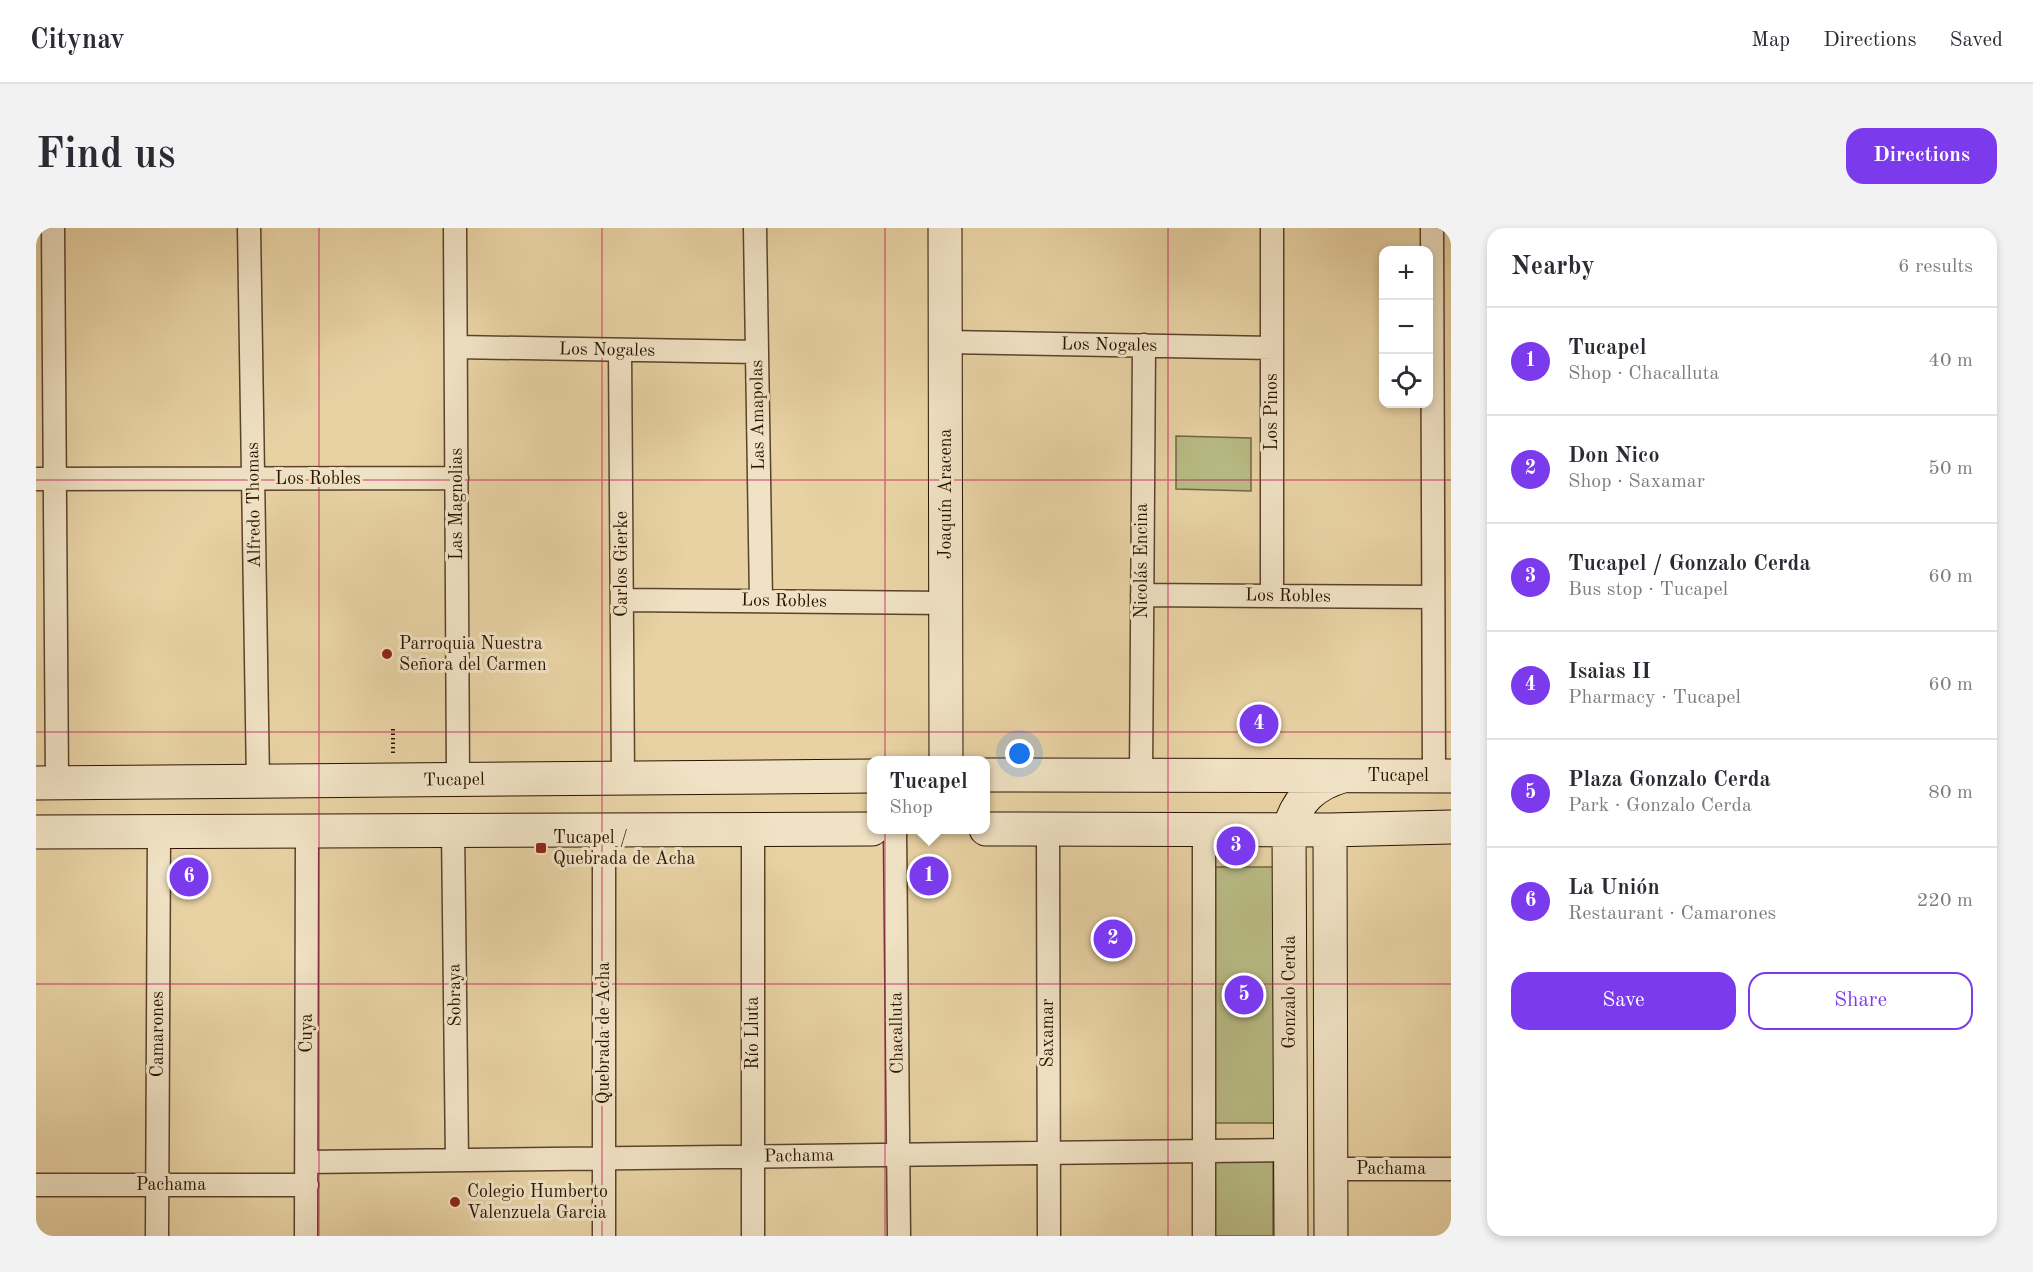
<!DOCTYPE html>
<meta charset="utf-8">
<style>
:root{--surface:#fff;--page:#f2f2f3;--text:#2b2b33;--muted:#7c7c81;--line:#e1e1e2;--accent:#7c3aed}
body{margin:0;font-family:"Old Standard TT",serif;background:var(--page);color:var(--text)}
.controls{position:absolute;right:18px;top:18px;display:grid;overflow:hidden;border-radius:12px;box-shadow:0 3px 9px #0003}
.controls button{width:54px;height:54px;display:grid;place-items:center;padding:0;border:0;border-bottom:2px solid var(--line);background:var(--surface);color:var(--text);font:30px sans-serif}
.you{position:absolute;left:984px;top:526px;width:21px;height:21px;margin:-15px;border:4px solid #fff;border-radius:50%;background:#1a73e8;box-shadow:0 0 0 9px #1a73e833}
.badge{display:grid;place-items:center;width:39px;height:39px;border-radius:50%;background:var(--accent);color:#fff;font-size:20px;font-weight:700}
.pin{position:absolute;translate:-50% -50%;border:3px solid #fff;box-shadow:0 2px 6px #0006}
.popup{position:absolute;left:831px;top:528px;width:123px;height:78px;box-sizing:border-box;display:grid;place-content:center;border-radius:12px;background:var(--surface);filter:drop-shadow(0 2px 4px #0005);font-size:20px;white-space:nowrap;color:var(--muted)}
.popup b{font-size:22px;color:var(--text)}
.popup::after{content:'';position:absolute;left:50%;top:100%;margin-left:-12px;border:12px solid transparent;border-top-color:var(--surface)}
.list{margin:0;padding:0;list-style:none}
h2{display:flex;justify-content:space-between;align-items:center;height:78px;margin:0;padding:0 24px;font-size:26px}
h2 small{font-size:20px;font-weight:400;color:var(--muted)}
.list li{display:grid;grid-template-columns:39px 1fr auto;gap:18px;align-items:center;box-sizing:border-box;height:108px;padding:0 24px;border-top:2px solid var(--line)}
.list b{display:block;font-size:22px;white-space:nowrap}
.list p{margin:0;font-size:20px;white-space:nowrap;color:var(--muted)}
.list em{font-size:20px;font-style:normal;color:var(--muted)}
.actions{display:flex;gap:12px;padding:18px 24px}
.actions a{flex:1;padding:14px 0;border:2px solid var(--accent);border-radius:18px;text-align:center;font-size:21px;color:var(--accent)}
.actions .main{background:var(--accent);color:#fff}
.icon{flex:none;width:33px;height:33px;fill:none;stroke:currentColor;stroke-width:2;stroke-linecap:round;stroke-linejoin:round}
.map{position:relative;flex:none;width:1415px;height:1008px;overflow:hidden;border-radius:18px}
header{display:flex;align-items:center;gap:36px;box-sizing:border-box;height:84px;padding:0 30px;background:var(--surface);border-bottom:2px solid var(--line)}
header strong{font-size:28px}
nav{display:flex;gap:33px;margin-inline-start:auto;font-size:21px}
.intro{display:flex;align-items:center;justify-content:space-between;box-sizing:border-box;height:144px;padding:0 36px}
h1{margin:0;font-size:42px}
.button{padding:15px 27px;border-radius:18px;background:var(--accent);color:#fff;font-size:21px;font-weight:700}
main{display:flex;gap:36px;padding:0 36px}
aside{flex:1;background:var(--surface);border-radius:18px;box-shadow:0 3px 9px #0003}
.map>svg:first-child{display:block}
.green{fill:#b8bb85;stroke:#716744;stroke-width:1.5}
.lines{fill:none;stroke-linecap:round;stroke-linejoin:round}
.street-casing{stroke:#5a432b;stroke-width:25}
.secondary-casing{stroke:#2a1303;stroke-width:35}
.path{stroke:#2a1303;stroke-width:4;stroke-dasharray:1.5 3;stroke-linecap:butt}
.street{stroke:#f0e2c4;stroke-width:22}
.secondary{stroke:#f0e2c4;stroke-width:33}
.grid{fill:none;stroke:#c2185b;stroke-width:1.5;stroke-opacity:0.55}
.poi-dot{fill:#8f2418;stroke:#f0e2c4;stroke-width:2}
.labels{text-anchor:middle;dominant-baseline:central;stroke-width:6;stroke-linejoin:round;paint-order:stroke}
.street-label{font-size:18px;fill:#2a1303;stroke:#f0e2c4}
.poi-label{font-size:18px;fill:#2a1303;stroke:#f0e2c4;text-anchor:start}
</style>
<header>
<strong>Citynav</strong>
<nav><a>Map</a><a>Directions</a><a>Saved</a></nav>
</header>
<div class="intro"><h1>Find us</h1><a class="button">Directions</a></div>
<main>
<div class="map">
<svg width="1415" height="1008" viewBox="0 0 1415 1008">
<rect width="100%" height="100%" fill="#e8d2a4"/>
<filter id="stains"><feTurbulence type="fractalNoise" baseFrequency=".00333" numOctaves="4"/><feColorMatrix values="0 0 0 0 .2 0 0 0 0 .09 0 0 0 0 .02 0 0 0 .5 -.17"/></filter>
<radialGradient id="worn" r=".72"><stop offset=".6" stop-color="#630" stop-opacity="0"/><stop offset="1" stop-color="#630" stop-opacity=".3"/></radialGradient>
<path class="green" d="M1140 208 1215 210V263L1140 261Z
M1176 639H1239L1240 895H1177Z
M1174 927H1237V1008H1175Z"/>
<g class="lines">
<g class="street-casing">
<path id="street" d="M17 0 21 555
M213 0 222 553
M419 0 422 552
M719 0 725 373
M1396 0 1398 548
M910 114 1236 120
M420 119 721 124
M584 122 587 550
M0 251 421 250
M1106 367 1397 369
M1236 368V0
M586 372 910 375
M1105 548 1108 117
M717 601V1008
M1012 601 1013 1008
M417 602 421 932
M859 602 863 1008
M271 934 1255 922
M1295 941H1415
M0 957H271
M121 1008 123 603
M270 1008 271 603
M568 1008V602
M1168 1008V602"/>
</g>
<g class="secondary-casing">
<path id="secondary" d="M909 0 910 532
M950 547 1415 548
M0 555 836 548
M950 601 1294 602 1415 599
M1294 602 1295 1008
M0 604 836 601
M1255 1008 1253 602C1260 573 1278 556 1307 548"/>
</g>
<path class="path" d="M357 501V525"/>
<use href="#street" class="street"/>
<use href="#secondary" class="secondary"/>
</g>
<path class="grid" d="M283 0V1008M566 0V1008M849 0V1008M1132 0V1008M0 252H1415M0 504H1415M0 756H1415"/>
<g class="poi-dot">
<circle cx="351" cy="426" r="6"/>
<rect x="499" y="614" width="12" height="12" rx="3"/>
<circle cx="419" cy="974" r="6"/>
</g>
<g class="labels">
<g class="street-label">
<text transform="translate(1073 117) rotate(1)">Los Nogales</text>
<text transform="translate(571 122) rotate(1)">Los Nogales</text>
<text transform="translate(1236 184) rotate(-90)">Los Pinos</text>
<text transform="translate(722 187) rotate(-91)">Las Amapolas</text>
<text x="282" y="251">Los Robles</text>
<text transform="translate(910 266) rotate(-90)">Joaquín Aracena</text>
<text transform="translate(421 276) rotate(-90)">Las Magnolias</text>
<text transform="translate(218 277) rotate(-91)">Alfredo Thomas</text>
<text transform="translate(1106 333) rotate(-90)">Nicolás Encina</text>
<text transform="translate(586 336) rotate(-90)">Carlos Gierke</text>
<text transform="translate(1252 368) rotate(1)">Los Robles</text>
<text transform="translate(748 373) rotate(1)">Los Robles</text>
<text x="1362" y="548">Tucapel</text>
<text transform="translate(418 552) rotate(-1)">Tucapel</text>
<text transform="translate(1254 764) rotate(-90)">Gonzalo Cerda</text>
<text transform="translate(419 767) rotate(-91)">Sobraya</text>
<text transform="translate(271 805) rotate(-90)">Cuya</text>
<text transform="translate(568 805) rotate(-90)">Quebrada de Acha</text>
<text transform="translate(717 805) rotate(-90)">Río Lluta</text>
<text transform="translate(861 805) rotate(-91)">Chacalluta</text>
<text transform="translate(1012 805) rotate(-90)">Saxamar</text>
<text transform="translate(122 806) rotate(-90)">Camarones</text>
<text transform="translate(763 928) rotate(-1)">Pachama</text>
<text x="1355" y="941">Pachama</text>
<text x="135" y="957">Pachama</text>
</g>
<g class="poi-label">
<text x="363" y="416">Parroquia Nuestra<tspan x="363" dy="21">Señora del Carmen</tspan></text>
<text x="517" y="610">Tucapel /<tspan x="517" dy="21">Quebrada de Acha</tspan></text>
<text x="431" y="964">Colegio Humberto<tspan x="431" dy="21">Valenzuela Garcia</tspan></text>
</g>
</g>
<rect width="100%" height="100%" filter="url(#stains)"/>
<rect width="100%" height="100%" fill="url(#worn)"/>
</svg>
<div class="controls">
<button>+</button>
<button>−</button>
<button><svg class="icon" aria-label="locate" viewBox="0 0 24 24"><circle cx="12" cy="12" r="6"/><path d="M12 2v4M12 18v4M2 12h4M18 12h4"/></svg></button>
</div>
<div class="you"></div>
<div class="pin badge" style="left:893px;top:648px">1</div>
<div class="popup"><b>Tucapel</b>Shop</div>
<div class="pin badge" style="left:1077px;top:711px">2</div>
<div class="pin badge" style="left:1200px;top:618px">3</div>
<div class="pin badge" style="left:1223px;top:496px">4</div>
<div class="pin badge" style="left:1208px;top:767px">5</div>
<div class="pin badge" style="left:153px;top:649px">6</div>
</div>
<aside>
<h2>Nearby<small>6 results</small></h2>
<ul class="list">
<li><span class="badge">1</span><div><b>Tucapel</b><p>Shop · Chacalluta</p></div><em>40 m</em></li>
<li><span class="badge">2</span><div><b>Don Nico</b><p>Shop · Saxamar</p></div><em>50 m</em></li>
<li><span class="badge">3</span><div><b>Tucapel / Gonzalo Cerda</b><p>Bus stop · Tucapel</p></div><em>60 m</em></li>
<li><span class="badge">4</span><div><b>Isaias II</b><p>Pharmacy · Tucapel</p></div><em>60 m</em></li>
<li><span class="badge">5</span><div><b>Plaza Gonzalo Cerda</b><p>Park · Gonzalo Cerda</p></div><em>80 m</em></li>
<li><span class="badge">6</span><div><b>La Unión</b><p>Restaurant · Camarones</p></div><em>220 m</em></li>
</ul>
<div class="actions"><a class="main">Save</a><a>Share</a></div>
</aside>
</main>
